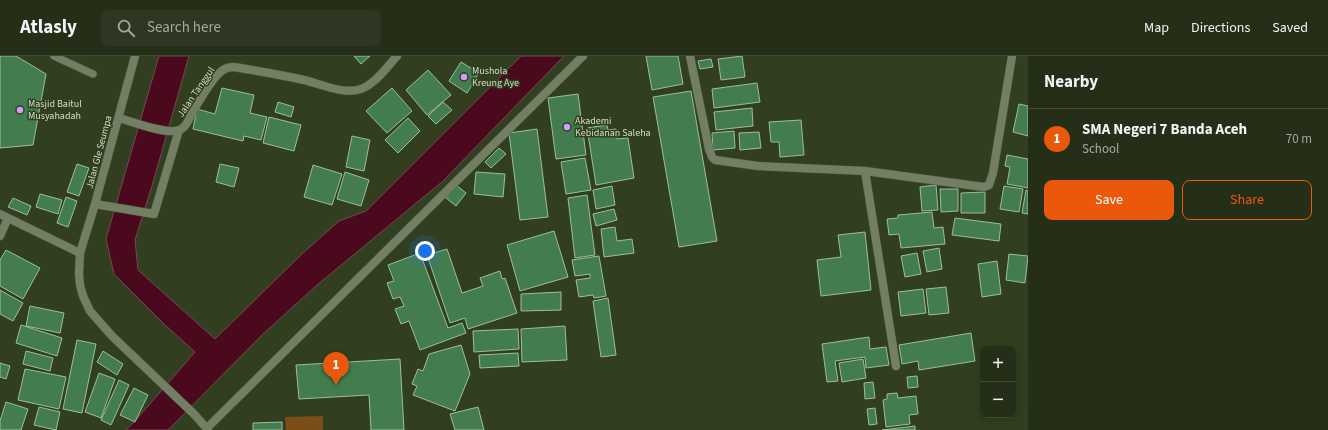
<!DOCTYPE html>
<meta charset="utf-8">
<style>
:root{--surface:#252f18;--page:#2d3721;--text:#f1f3f6;--muted:#a3a9a2;--line:#424a37;--accent:#ea580c}
body{margin:0;font-family:"Source Sans 3",sans-serif;background:var(--page);color:var(--text)}
.controls{position:absolute;right:12px;bottom:12px;display:grid;overflow:hidden;border-radius:8px;box-shadow:0 2px 10px #0003}
.controls button{width:36px;height:36px;display:grid;place-items:center;padding:0;border:0;border-bottom:1px solid var(--line);background:var(--surface);color:var(--text);font:20px sans-serif}
.you{position:absolute;left:425px;top:195px;width:14px;height:14px;margin:-10px;border:3px solid #fff;border-radius:50%;background:#1a73e8;box-shadow:0 0 0 6px #1a73e833}
.badge{display:grid;place-items:center;width:26px;height:26px;border-radius:50%;background:var(--accent);color:#fff;font-size:13px;font-weight:700}
.pin{position:absolute;translate:-50% -33px;filter:drop-shadow(0 1px 2px #0008)}
.pin::after{content:'';position:absolute;top:21px;width:14px;height:12px;background:inherit;clip-path:polygon(0 0,100% 0,50% 100%)}
.list{margin:0;padding:0;list-style:none}
h2{display:flex;justify-content:space-between;align-items:center;height:52px;margin:0;padding:0 16px;font-size:17px}
h2 small{font-size:13px;font-weight:400;color:var(--muted)}
.list li{display:grid;grid-template-columns:26px 1fr auto;gap:12px;align-items:center;box-sizing:border-box;height:60px;padding:0 16px;border-top:1px solid var(--line)}
.list b{display:block;font-size:15px;white-space:nowrap}
.list p{margin:0;font-size:13px;white-space:nowrap;color:var(--muted)}
.list em{font-size:13px;font-style:normal;color:var(--muted)}
.actions{display:flex;gap:8px;padding:12px 16px}
.actions a{flex:1;padding:9px 0;border:1px solid var(--accent);border-radius:8px;text-align:center;font-size:14px;color:var(--accent)}
.actions .main{background:var(--accent);color:#fff}
.icon{flex:none;width:22px;height:22px;fill:none;stroke:currentColor;stroke-width:2;stroke-linecap:round;stroke-linejoin:round}
.map{position:relative;flex:none;width:1028px;height:374px;overflow:hidden}
header{display:flex;align-items:center;gap:24px;box-sizing:border-box;height:56px;padding:0 20px;background:var(--surface);border-bottom:1px solid var(--line)}
header strong{font-size:19px}
nav{display:flex;gap:22px;margin-inline-start:auto;font-size:14px}
.search{width:280px;height:36px;background:var(--page);display:flex;align-items:center;gap:10px;box-sizing:border-box;padding:0 14px;border-radius:8px;color:var(--muted);font-size:15px}
main{display:flex}
aside{flex:1;background:var(--surface)}
.map>svg:first-child{display:block}
.green{fill:#7a4f17}
.water{fill:#4a091d;stroke:#744952}
.building{fill:#437d4f;stroke:#9dbda1}
.lines{fill:none;stroke-linecap:round;stroke-linejoin:round}
.service-casing{stroke:#4f5c3f;stroke-width:8}
.minor-casing{stroke:#4f5c3f;stroke-width:9}
.service{stroke:#727f65;stroke-width:7}
.minor{stroke:#727f65;stroke-width:8}
.poi-dot{fill:#d29dfd;stroke:#313f20;stroke-width:1.5}
.labels{text-anchor:middle;dominant-baseline:central;stroke-width:3;stroke-linejoin:round;paint-order:stroke}
.poi-label{font-size:10px;fill:#d5decc;stroke:#313f20;text-anchor:start}
.street-label{font-size:10px;fill:#d5decc;stroke:#313f20}
</style>
<header>
<strong>Atlasly</strong>
<div class="search"><svg class="icon" aria-label="search" viewBox="0 0 24 24"><circle cx="10" cy="10" r="6"/><path d="M15 15l6 6"/></svg>Search here</div>
<nav><a>Map</a><a>Directions</a><a>Saved</a></nav>
</header>
<main>
<div class="map">
<svg width="1028" height="374" viewBox="0 0 1028 374">
<rect width="100%" height="100%" fill="#313f20"/>
<path class="green" d="M323 360V374H286L285 361Z"/>
<path class="water" d="M159 0H189L152 130 135 184 138 214 215 283 303 197 339 165 366 155 521 0H564L443 125 317 229 263 278 168 374H126L135 365 195 296 163 267 114 218 106 183Z"/>
<path class="building" d="M0 0H16L46 18 33 89 0 92Z
M354 0H370L361 8Z
M646 0H678L683 28 652 34Z
M742 0 745 21 721 24 718 3Z
M711 3 713 11 700 13 698 5Z
M461 6 479 17 467 37 449 25Z
M428 14 451 39 427 59 406 34Z
M757 27 760 46 714 52 712 33Z
M222 32 254 39 250 57 267 61 261 84 244 80 243 85 193 73 197 53 215 58Z
M392 32 412 55 387 77 366 55Z
M691 35 717 185 679 191 653 41Z
M578 38 586 99 556 103 548 42Z
M278 46 294 51 291 61 275 56Z
M443 46 452 54 436 68 428 60Z
M1019 48 1028 50V80L1013 76Z
M752 52 753 70 716 74 714 56Z
M269 61 301 69 294 95 263 87Z
M408 62 420 75 398 97 385 84Z
M801 64 804 99 780 101 779 86H771L769 66Z
M607 69 608 74 616 73 617 83 628 82 634 122 596 129 587 72Z
M537 73 548 161 520 164 509 77Z
M734 75 735 92 713 94 712 77Z
M759 76 761 92 740 94 739 77Z
M352 80 370 84 364 115 346 111Z
M499 92 506 98 491 112 485 106Z
M1007 99 1028 103V132L1007 128 1010 111 1005 110Z
M585 102 591 134 566 138 561 106Z
M77 108 89 112 79 140 67 136Z
M220 108 239 112 234 131 216 126Z
M313 109 342 118 332 149 304 141Z
M345 116 369 124 361 150 337 143Z
M476 116 505 118 503 141 474 138Z
M456 129 466 137 456 150 446 142Z
M936 129 938 154 922 155 920 131Z
M612 130 615 149 596 153 593 134Z
M1004 130 1023 133 1019 156 1000 153Z
M940 133H958V155L941 156Z
M1026 134 1028 135V158L1022 157Z
M985 136V157H961V137Z
M40 138 62 144 58 158 36 151Z
M587 139 595 199 575 202 568 142Z
M66 141 77 145 68 171 57 167Z
M13 142 31 150 27 159 8 151Z
M614 153 617 164 596 170 593 158Z
M932 156 934 172 943 171 945 188 901 192 899 178 889 179 887 163 898 162V159Z
M955 162 1001 168 999 185 952 179Z
M615 171 617 185 632 183 634 197 604 201 601 173Z
M554 175 568 221 520 235 507 189Z
M865 176 871 234 821 240 817 204 841 201 838 179Z
M939 192 942 213 927 216 923 195Z
M447 193 462 237 483 230 480 222 500 215 502 223 505 222 517 257 468 273 465 262 450 267 427 199Z
M6 194 40 212 23 243 0 230V204Z
M420 197 448 272 462 267 466 277 420 294 409 265 401 268 395 253 404 250 400 241 393 243 387 227 394 225 388 209Z
M917 197 921 218 905 221 901 200Z
M1009 198 1028 200 1025 227 1006 224Z
M599 200 606 240 594 242 593 239 579 241 576 224 590 222V218L575 220 572 204Z
M997 205 1001 238 982 241 978 208Z
M946 231 949 257 929 259 926 233Z
M923 233 926 257 901 260 898 236Z
M0 234 23 247 13 265 0 258Z
M561 236V254L521 255V238Z
M608 242 616 299 601 301 593 245Z
M30 250 64 257 60 277 26 270Z
M21 269 62 282 57 300 16 287Z
M565 270 567 304 522 306 521 273Z
M518 273 519 293 474 296 473 275Z
M971 277 975 305 919 314 918 305 902 308 899 289Z
M869 281 870 293 886 291 889 309 866 312 865 301 835 305 838 325 827 326 822 288Z
M77 284 96 288 82 357 63 353Z
M461 289 470 318 455 355 413 339 417 330 412 328 418 313 423 315 429 298Z
M26 295 53 302 50 315 23 308Z
M103 295 123 308 117 319 97 306Z
M518 297 519 310 480 312 479 299Z
M400 303 404 374H371L369 339 299 343 296 309Z
M863 303 866 322 842 326 839 307Z
M0 307 10 310 6 323 0 321Z
M25 313 66 321 59 353 18 344Z
M99 317 115 323 101 362 85 356Z
M917 320 918 331 908 332 907 321Z
M119 324 129 329 111 369 101 364Z
M873 326 875 342 865 343 864 327Z
M134 332 148 339 135 366 120 359Z
M897 337 898 342 916 340 918 358 909 359 910 368 886 371 883 344 887 343V338Z
M6 346 28 353 21 374H0V365Z
M39 351 60 356 56 374 34 369Z
M478 351 484 374H455L450 358Z
M875 352 877 368 869 369 867 353Z
M282 366V374H253V367Z
M915 370V374H882Z"/>
<g class="lines">
<g class="service-casing">
<path id="service" d="M54 0 93 18"/>
</g>
<g class="minor-casing">
<path id="minor" d="M135 0 95 148 80 197 79 218 80 229 83 240 90 255 112 280 195 359 208 374
M690 0 709 93 712 101 715 104 758 110 865 115 984 131 989 129 993 117 1012 0
M119 62C132 66 168 79 179 74 186 72 189 63 192 57 198 47 213 20 223 14 226 12 230 11 234 11 258 15 281 19 304 24 321 28 343 39 361 33 375 28 387 11 397 0
M865 115 896 310
M95 148 154 158 179 74
M0 158 80 197
M0 180 8 162
M207 372 583 0"/>
</g>
<use href="#service" class="service"/>
<use href="#minor" class="minor"/>
</g>
<g class="poi-dot">
<circle cx="464" cy="21" r="4"/>
<circle cx="20" cy="54" r="4"/>
<circle cx="567" cy="71" r="4"/>
</g>
<g class="labels">
<g class="poi-label">
<text x="472" y="15">Mushola<tspan x="472" dy="12">Kreung Aye</tspan></text>
<text x="28" y="48">Masjid Baitul<tspan x="28" dy="12">Musyahadah</tspan></text>
<text x="575" y="65">Akademi<tspan x="575" dy="12">Kebidanan Saleha</tspan></text>
</g>
<g class="street-label">
<text transform="translate(196 36) rotate(-56)">Jalan Tanggul</text>
<text transform="translate(99 96) rotate(-75)">Jalan Gle Seumpa</text>
</g>
</g>
</svg>
<div class="controls">
<button>+</button>
<button>−</button>
</div>
<div class="you"></div>
<div class="pin badge" style="left:336px;top:329px">1</div>
</div>
<aside>
<h2>Nearby<small></small></h2>
<ul class="list">
<li><span class="badge">1</span><div><b>SMA Negeri 7 Banda Aceh</b><p>School</p></div><em>70 m</em></li>
</ul>
<div class="actions"><a class="main">Save</a><a>Share</a></div>
</aside>
</main>
